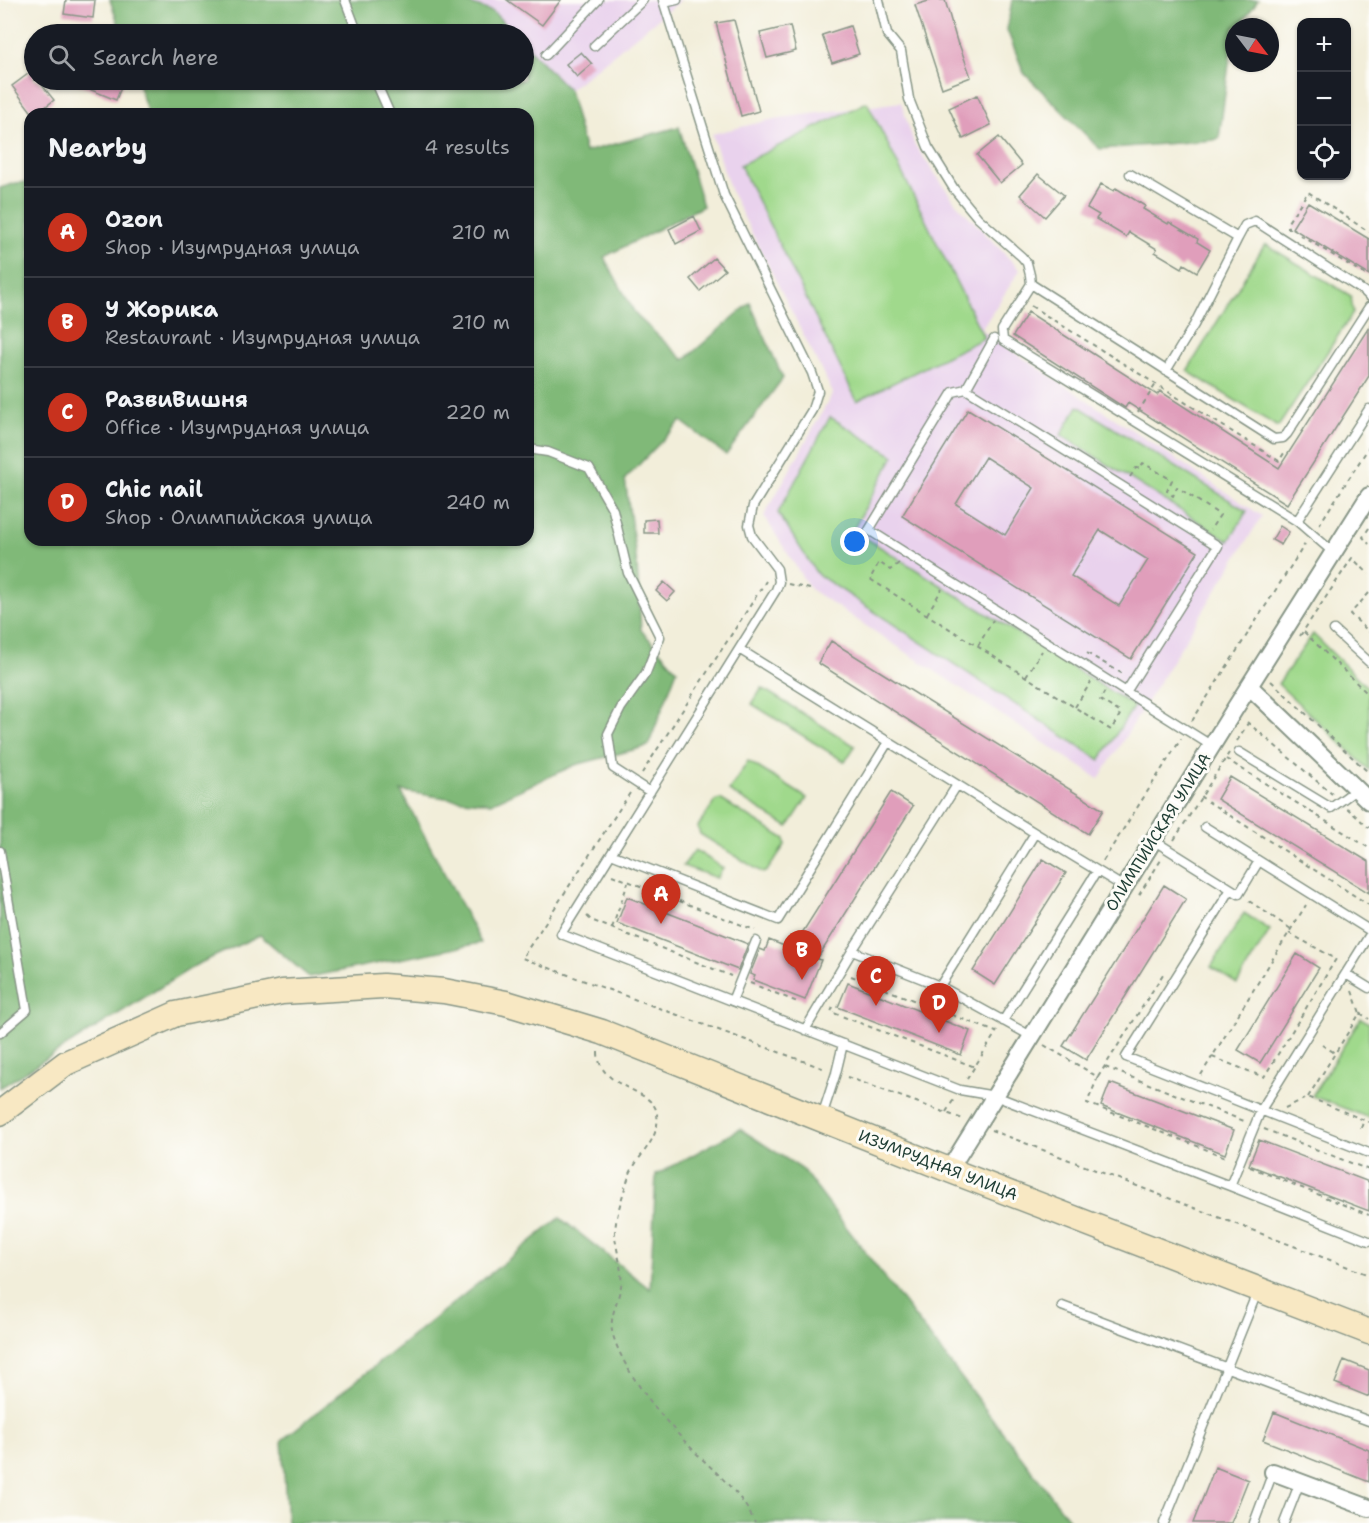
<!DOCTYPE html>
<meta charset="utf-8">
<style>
:root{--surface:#171b24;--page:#242831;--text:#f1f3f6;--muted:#9ea1a6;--line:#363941;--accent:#c8321e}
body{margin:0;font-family:"Shantell Sans",sans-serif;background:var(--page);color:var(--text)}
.controls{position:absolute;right:18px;top:18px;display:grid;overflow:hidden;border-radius:12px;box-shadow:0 2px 4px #0004}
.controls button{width:54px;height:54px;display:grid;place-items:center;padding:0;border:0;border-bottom:2px solid var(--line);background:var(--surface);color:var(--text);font:30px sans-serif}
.compass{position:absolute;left:1225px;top:18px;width:54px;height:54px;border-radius:50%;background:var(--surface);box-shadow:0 2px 4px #0004;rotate:122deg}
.you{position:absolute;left:855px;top:542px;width:21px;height:21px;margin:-15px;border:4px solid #fff;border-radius:50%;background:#1a73e8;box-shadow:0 0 0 9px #1a73e833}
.badge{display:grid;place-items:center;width:39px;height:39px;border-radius:50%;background:var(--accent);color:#fff;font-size:20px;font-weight:700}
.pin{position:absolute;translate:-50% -50px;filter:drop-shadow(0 2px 3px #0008)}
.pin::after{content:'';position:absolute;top:32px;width:21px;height:18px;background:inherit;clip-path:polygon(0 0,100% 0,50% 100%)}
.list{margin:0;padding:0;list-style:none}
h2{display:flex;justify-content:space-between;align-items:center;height:78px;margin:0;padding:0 24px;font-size:26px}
h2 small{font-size:20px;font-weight:400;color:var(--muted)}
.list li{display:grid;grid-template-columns:39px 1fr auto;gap:18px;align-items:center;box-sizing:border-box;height:90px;padding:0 24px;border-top:2px solid var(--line)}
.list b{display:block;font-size:22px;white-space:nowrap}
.list p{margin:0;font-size:20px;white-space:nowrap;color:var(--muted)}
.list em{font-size:20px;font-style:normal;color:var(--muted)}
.icon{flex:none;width:33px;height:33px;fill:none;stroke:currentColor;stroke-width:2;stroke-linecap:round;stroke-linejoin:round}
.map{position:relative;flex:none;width:1369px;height:1523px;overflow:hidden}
.search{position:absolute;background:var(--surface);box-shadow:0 2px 4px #0004;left:24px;top:24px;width:510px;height:66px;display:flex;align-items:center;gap:15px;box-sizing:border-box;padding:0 21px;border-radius:33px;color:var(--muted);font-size:22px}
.panel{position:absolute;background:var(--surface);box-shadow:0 2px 4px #0004;left:24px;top:108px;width:510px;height:438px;border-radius:18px}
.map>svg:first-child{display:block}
.built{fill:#e9d2ed}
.green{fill:#a0d98c;stroke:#608b60;stroke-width:1.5}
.forest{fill:#80b978;stroke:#507b56;stroke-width:1.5}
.building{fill:#e09ebb;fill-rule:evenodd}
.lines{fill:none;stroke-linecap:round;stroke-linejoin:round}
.lane-casing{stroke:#889687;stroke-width:11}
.street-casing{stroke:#889687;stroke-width:20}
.secondary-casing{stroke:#889687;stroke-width:27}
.path{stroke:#889687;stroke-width:2;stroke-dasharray:4.5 4.5;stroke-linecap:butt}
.lane{stroke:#fff;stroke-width:8}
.street{stroke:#fff;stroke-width:16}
.secondary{stroke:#f8e8c3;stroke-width:24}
.labels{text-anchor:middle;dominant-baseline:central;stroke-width:6;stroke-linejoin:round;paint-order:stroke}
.street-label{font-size:16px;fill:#1f3d34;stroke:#fdfcf7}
</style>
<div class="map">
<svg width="1369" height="1523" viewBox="0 0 1369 1523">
<rect width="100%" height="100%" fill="#fdfcf7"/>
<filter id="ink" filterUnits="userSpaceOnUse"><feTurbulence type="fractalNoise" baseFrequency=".0167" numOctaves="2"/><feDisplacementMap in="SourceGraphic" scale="12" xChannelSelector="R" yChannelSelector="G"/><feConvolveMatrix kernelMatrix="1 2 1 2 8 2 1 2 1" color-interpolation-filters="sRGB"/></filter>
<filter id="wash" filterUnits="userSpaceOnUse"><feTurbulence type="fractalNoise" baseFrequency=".008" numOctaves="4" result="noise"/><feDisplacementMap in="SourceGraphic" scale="24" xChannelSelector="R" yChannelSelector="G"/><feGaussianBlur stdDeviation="1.35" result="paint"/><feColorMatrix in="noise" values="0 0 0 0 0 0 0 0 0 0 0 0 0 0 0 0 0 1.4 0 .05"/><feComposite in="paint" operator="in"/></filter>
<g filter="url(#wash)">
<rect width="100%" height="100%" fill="#f2eeda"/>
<path class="built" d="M459 0H681L569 90 524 44V34H515L493 12Z
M901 102 914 144 955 202 1020 270 981 330 1262 516 1099 779 810 589 764 516 833 393 731 192 712 134 774 119Z"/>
<path class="green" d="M867 102 984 338 857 401 740 165Z
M1265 244 1351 296 1353 313 1278 427 1187 371Z
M1078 406 1247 511 1229 541 1061 435Z
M830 417 894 456 853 530 1134 706 1100 760 817 574 778 513Z
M1313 634 1369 689V770L1278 684Z
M762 688 855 746 845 762 752 704Z
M748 761 807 798 788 827 729 791Z
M720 799 785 839V845L767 871 763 873 700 834 698 827 699 825 715 801Z
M695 850 723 868 717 878 683 866Z
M1244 913 1270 930 1237 984 1211 967Z
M1361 1018 1369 1023V1118L1312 1096Z"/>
<path class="forest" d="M110 0H459L493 12 515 34H122Z
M1012 0H1258L1239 27H1234L1219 138 1214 140 1100 149 1024 73 1007 30Z
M524 44 569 90 585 152 679 127 703 206 604 257 636 315 684 360 750 303 783 378 726 455 681 421 625 479 637 565 641 630 677 670 648 746 575 765 491 803 446 798 401 791 481 943 309 977 260 935 196 965 0 1088V188L16 183 30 182V540H528V114H148L137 80H524Z
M740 1129 802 1169 1072 1523H287L282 1440 560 1218 650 1289 656 1175Z"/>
<g id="blocks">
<path class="building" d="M66 0H95L93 18 64 14Z
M507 0H561L542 25Z
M932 0H945L958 45 959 44 971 77 942 88 915 5Z
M734 20 759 111 741 116 716 23Z
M790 26 796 51 767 58 760 33Z
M850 26 859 54 832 63 822 35Z
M581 52 592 64 577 77 566 64Z
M32 71 34 74V80H38L54 100 36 114H33L12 86Z
M67 80H124L116 100Z
M977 95 991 125 963 139 949 108Z
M999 137 1022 165 1000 183 977 155Z
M1038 174 1064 195 1045 217 1020 195Z
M1101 184 1114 191 1116 188 1145 206 1143 209 1168 224 1169 222 1198 239 1197 242 1210 250 1197 272 1184 264 1182 268 1155 252 1157 249 1129 232 1126 237 1096 219 1099 215 1087 208Z
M1308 202 1369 239V275L1292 228Z
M694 216 701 231 676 244 669 229Z
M714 258 725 270 700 291 690 279Z
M1028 312 1157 395 1160 391 1279 468 1369 327V376L1287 504 1128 403 1125 408 1013 336Z
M968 409 1198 552 1131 659 902 516ZM985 457 1034 488 1005 535 956 504ZM1100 530 1148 560 1119 606 1071 576Z
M657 519 658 533H644V520Z
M1280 526 1289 532 1281 545 1272 540Z
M664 582 675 592 667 601 656 591Z
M831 641 1103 810 1088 834 818 663Z
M1230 777 1369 862V893L1217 799Z
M891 792 913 806 817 959 821 960 805 1000 753 980 755 976 750 974 760 949 765 951 769 940 792 949Z
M1043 859 1066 873 995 985 973 971Z
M1164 885 1186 899 1086 1060 1063 1046Z
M627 897 748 944 738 970 617 923Z
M1297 954 1319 968 1260 1063 1238 1050Z
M848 983 970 1031 961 1055 838 1007Z
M1110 1083 1234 1130 1225 1154 1101 1106Z
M1259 1140 1369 1182V1211L1249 1165Z
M1344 1360 1369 1370V1397L1335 1383Z
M1274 1412 1369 1450V1482L1263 1440Z
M1215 1467 1248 1480 1231 1523H1193Z"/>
</g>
</g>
<g filter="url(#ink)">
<use href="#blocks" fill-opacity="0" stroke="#889687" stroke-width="1.5"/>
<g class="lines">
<g class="lane-casing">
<path id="lane" d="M345 0 358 34
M663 0 724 195 812 373 818 391 812 410 753 506 749 525 752 536 777 569 779 582 776 590 561 934 960 1090 995 1096 1230 1186 1369 1241
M879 0 887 34 901 51 909 99 928 147 954 189 978 218 1022 257 1027 263 1030 275 1031 284 1002 330 1003 340 1297 521 1334 553
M664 3 677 0
M594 46 643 0
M546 55 598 0
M375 80 390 114
M1130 174 1238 238 1245 225 1255 221 1365 292 1369 296
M1031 284 1274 439 1283 438 1287 434 1369 307
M1166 371 1194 325 1238 238
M966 389 994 339
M528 449 548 452 589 468 613 510 628 573 660 637 646 673 621 708 608 734 613 768 650 792
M1297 521 1369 409
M1334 630 1369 662
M739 649 1035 833 1124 887
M1126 692 1218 546 966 389 953 392 869 530 1212 746
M1239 752 1331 808 1357 789
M1205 827 1259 861
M1153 840 1239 894 1259 861 1369 930
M0 851 27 1010 0 1033
M611 854 778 920 888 742
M1231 889 1126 1057 1369 1153
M852 951 940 986 1031 1036
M1346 974 1369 988
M940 986 1035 833
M732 1001 756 941
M1003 1021 1097 871
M805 1030 852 951 957 785
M822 1116 836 1073 843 1044
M1230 1186 1261 1110 1369 936
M1062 1306 1369 1421
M1164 1523 1258 1290
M1254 1523 1273 1472
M1284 1523 1300 1482"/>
</g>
<g class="street-casing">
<path id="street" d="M1250 687 1369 801
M949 1170 1234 710 1369 496
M1273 1472 1369 1508"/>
</g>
<g class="secondary-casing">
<path id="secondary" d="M0 1113 66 1063 176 1014 282 992 383 986 444 991 506 1003 602 1032 949 1170 1369 1332"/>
</g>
<path class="path" d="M1290 229 1288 228V222L1308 192 1369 232
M1300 235 1369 277
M1031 306 1279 461 1286 450
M1138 412 1156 384
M1130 477 1136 468H1140L1143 463 1172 480 1167 491 1173 496 1177 487 1220 515 1210 530
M1319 525 1369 447
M1369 528 1363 537 1369 544
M899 563 890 570 879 562 870 579 1111 730 1121 713 1100 700 1105 691
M788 584 810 589
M1369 593 1350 614 1369 632
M927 614 942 589
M1304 632 1369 695
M1300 636 1352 558 1369 574
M978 646 993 620
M1087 653 1123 674
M1026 676 1042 651
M1271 681 1369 773
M1075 707 1091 682
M1192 721 1305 544
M1247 722 1332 794
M1237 741 1248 723
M1226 759 1369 848
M642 773 766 581
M630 793 522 958 825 1069
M1202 796 1201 797 1369 905
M1347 808 1369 828
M1174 840 1229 753
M1103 861 1181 739
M612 875 755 930
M1139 895 1161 860
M1249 901 1291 929
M587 916 591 920 731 976
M612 928 628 883
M1289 933 1336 959 1264 1077 1212 1057 1306 905
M851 976 996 1032
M750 983 800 1003
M1352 991 1360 1013
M833 1007 831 1012 975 1067
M1044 1045 1098 1077 1087 1103 1228 1158
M1322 1045 1335 1053
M598 1052C598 1090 654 1087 657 1114 661 1141 635 1156 628 1179 623 1194 614 1221 615 1237 617 1252 623 1272 621 1286 618 1302 608 1319 613 1335 626 1378 669 1426 700 1457 721 1477 743 1496 755 1523
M1105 1067 1244 1121
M1201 1075 1212 1057
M847 1077 963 1119
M1098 1077 1165 971
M967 1079 997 1031
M1308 1097 1360 1013 1369 1019
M1285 1108 1308 1097 1369 1122
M946 1112 954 1099
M1361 1128 1364 1120
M1264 1129 1369 1170
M991 1130 1369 1275
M1250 1167 1369 1215"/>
<use href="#lane" class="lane"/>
<use href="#street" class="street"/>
<use href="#secondary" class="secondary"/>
</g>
</g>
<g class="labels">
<g class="street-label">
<text transform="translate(1158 832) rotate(-58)">ОЛИМПИЙСКАЯ УЛИЦА</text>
<text transform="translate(938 1165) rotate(21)">ИЗУМРУДНАЯ УЛИЦА</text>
</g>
</g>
</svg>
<div class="controls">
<button>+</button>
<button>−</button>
<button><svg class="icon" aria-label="locate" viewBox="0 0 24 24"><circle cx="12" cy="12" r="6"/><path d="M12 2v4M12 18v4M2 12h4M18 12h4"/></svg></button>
</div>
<svg class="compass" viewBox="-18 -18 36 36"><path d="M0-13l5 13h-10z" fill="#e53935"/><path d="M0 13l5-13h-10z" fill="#9ea1a6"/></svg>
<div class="you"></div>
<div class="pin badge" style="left:661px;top:924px">A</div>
<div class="pin badge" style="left:802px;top:980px">B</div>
<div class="pin badge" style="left:876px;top:1006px">C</div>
<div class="pin badge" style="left:939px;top:1033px">D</div>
<div class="search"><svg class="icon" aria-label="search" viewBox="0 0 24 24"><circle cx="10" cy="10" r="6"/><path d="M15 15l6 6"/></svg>Search here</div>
<section class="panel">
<h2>Nearby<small>4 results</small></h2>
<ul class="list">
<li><span class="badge">A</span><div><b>Ozon</b><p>Shop · Изумрудная улица</p></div><em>210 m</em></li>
<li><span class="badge">B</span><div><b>У Жорика</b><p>Restaurant · Изумрудная улица</p></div><em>210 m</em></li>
<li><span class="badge">C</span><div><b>РазвиВишня</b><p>Office · Изумрудная улица</p></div><em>220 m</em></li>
<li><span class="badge">D</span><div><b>Chic nail</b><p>Shop · Олимпийская улица</p></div><em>240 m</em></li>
</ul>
</section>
</div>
